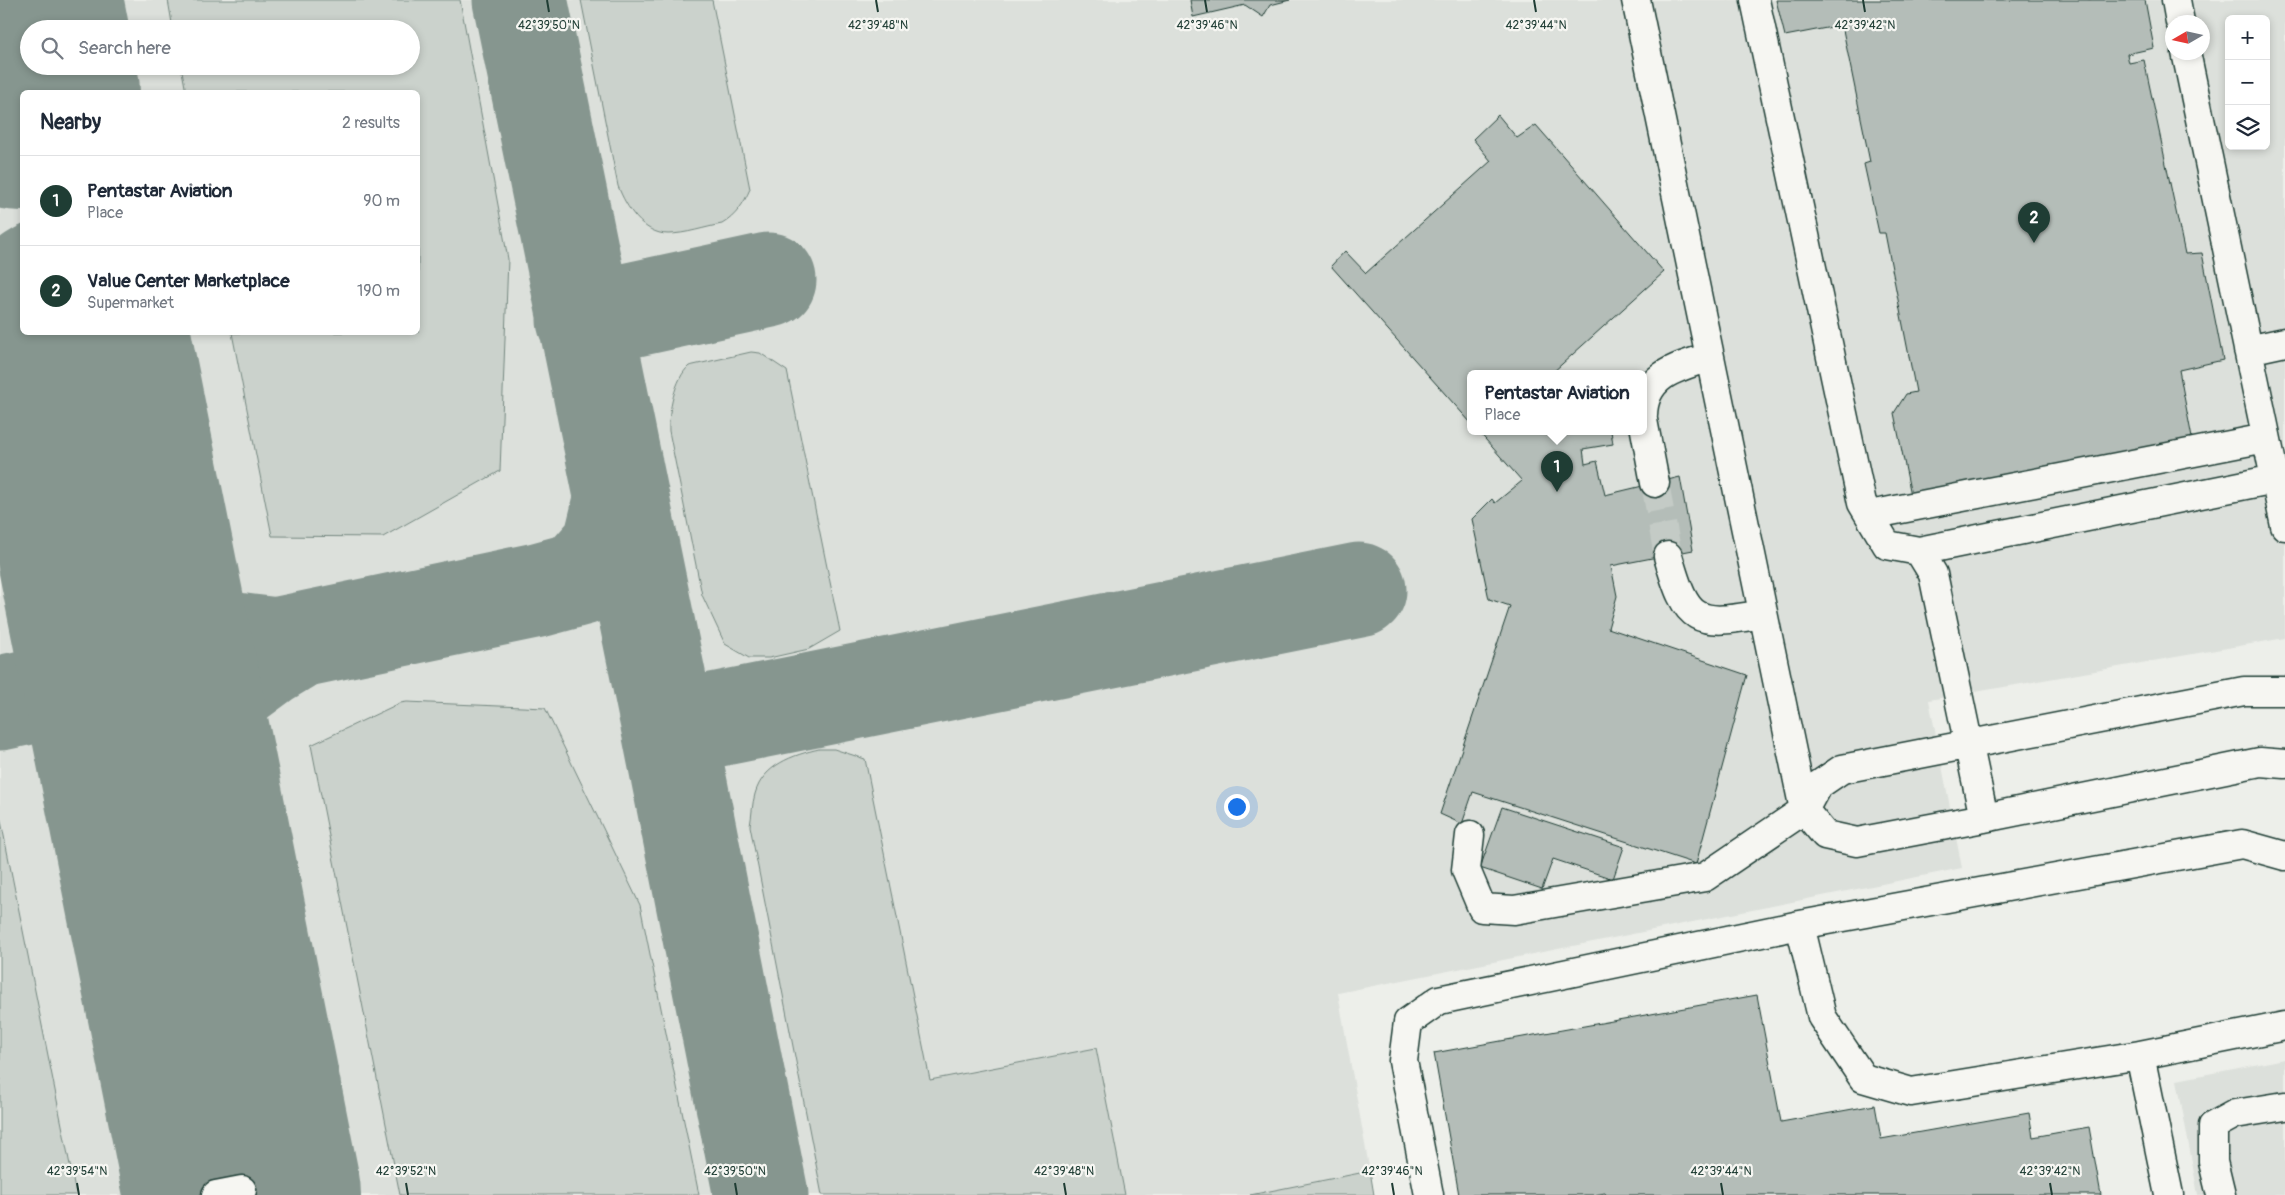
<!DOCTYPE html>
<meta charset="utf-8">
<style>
:root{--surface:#fff;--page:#f6f6f7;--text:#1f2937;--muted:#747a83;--line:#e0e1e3;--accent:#1f3d34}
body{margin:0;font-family:Pangolin,sans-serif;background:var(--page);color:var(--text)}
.controls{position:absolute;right:15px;top:15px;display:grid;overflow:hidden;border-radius:8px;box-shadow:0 2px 8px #0003}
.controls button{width:45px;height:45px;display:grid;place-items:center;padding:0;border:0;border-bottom:1px solid var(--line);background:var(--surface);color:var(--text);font:25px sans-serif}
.compass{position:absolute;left:2165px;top:15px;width:45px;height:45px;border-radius:50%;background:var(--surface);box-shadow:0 2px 8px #0003;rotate:261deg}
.you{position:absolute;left:1236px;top:806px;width:18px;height:18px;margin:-12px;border:4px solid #fff;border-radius:50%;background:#1a73e8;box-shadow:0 0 0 8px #1a73e833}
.badge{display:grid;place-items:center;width:32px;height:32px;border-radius:50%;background:var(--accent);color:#fff;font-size:16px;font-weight:700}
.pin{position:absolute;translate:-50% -41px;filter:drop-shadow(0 1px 2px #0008)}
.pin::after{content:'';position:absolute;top:26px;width:18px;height:15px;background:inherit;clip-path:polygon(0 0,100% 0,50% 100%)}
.popup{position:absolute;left:1467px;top:370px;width:180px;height:65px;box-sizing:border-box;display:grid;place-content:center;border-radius:8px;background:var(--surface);filter:drop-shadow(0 1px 4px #0005);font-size:16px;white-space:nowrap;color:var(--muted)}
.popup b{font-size:19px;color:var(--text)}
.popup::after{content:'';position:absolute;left:50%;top:100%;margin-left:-10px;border:10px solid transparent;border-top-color:var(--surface)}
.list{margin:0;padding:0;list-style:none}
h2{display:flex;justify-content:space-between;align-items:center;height:65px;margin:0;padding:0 20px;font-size:21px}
h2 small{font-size:16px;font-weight:400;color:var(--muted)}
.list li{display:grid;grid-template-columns:32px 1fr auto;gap:15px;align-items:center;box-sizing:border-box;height:90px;padding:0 20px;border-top:1px solid var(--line)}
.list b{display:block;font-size:19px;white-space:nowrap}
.list p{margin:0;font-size:16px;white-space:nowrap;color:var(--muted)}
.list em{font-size:16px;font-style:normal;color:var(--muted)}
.icon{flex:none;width:28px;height:28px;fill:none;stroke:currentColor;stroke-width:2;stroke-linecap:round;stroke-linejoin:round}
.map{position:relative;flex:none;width:2285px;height:1195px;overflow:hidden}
.search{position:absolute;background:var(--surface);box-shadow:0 2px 8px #0003;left:20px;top:20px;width:400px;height:55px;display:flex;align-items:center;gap:12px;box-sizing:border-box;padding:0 18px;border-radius:28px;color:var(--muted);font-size:19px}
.panel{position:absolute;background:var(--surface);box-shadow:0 2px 8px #0003;left:20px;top:90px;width:400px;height:245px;border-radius:8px}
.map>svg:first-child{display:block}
.built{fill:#dce0db;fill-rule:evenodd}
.green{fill:#cbd2cc;stroke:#758880}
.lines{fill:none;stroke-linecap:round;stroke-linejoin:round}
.taxiway{stroke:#86968f;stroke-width:95}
.runway{stroke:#86968f;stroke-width:236}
.building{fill:#b4bdb8;stroke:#1f3d34}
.minor-tunnel{stroke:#c4cbc6;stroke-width:28;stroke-dasharray:28 14;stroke-linecap:butt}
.minor-casing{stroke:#1f3d34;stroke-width:31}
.minor{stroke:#f6f6f2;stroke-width:28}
.ticks{fill:none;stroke:#1f3d34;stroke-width:2}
.ticks-label{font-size:12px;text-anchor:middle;fill:#1f3d34;stroke:#f6f6f2;stroke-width:4.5;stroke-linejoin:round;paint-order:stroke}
</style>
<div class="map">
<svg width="2285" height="1195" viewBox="0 0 2285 1195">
<rect width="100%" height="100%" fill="#edefea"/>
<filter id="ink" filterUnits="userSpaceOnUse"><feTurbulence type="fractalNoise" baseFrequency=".02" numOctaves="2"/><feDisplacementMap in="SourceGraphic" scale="10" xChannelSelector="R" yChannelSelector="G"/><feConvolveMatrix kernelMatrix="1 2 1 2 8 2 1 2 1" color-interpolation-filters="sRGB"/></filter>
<g filter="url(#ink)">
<path class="built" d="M0 0H2285V638L1929 700 1962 868 1338 993 1374 1195H0ZM2229 19H2266V146H2229ZM2172 22H2202V52H2172ZM29 29H411V66H29ZM22 92H418V332H22ZM1471 373H1643V431H1471Z
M2285 1059V1195H2198L2177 1080Z"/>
<path class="green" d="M168 0H460L508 259 500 471 383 537 272 536 232 333 418 332V92H186L181 66H411V29H173Z
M581 0H712L750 189C744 203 736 216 722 224 705 227 686 234 668 234 643 234 626 207 618 186Z
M751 352 760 353 787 371 840 631 809 649 769 658H749L725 644 702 595 669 431C668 413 675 378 689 366Z
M407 702 545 708 640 905 699 1195H400L311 745 400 703Z
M819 749H834L865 759 930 1080 1096 1048 1125 1195H822L750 826C752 815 752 804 755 794 763 765 793 755 819 749Z
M0 816 76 1195H0Z
M1370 1171 1374 1195H1250Z"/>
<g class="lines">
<path class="taxiway" d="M520 0 669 729 761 1195
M584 320 769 280
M109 522 141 574 181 613 228 639 276 645
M0 703 538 590 582 578 610 546 621 501
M669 729 1359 590
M170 830 179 765 217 696 266 660 294 643"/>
<path class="runway" d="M4 0 22 93
M71 332 243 1195"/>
</g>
<path class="building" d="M1190 0H1290L1270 5 1263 17 1245 5 1193 17Z
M1776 0H2145L2154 48 2127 54 2129 63 2144 60 2185 254 2202 253 2223 360 2179 370 2192 438 1911 495 1894 413 1906 394 1916 392 1885 233H1879L1864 164 1870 162 1842 25 1785 36Z
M1498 115 1517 138 1536 125 1664 272 1552 373H1471V423L1331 266 1345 251 1366 273 1491 161 1473 139Z
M1478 431H1611L1613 444 1583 449 1585 464 1597 461 1605 495 1680 477 1693 550 1611 566 1617 596 1608 628 1747 675 1696 864 1473 792 1462 824 1440 814 1510 606 1489 599 1472 519 1492 499 1495 503 1522 481Z
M1502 807 1624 847 1613 879 1553 859 1542 889 1480 868Z
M1757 995 1781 1122 1875 1105 1881 1139 2029 1113 2033 1137 2089 1127 2101 1195H1606L1605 1193 1594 1195H1459L1434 1053Z"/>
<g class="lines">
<path class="minor-tunnel" d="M1655 483 1668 556"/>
<g class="minor-casing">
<path id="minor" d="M1755 0 1862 503 1887 545 1919 551 1933 574 1984 818
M2176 0 2180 22
M2186 52 2285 526
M2248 350 2285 342
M1643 415C1644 375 1677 367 1710 357
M1643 420 1655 483
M1870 515 2266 438
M1919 551 2285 477
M1668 556C1687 624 1696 626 1763 614
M2285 691H2244L1842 769 1817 786 1804 810 1825 835 1857 842 1984 818 2260 762 2285 764
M1470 835 1466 870 1482 908 1514 910 1705 877 1804 810 1636 0
M1800 925 2242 844 2285 856
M2140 1055 2169 1195
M216 1195 242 1190
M1429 1195 1403 1061 1408 1022 1439 1000 1800 925 1822 1017 1863 1078 1911 1092 2140 1055 2285 1026
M2221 1195 2213 1162V1126L2235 1114 2285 1106"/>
</g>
<use href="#minor" class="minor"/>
</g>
</g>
<path class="ticks" d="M547 0 549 12M876 0 878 12M1205 0 1207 12M1534 0 1536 12M1863 0 1865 12M77 1183 79 1195M406 1183 408 1195M735 1183 737 1195M1064 1183 1066 1195M1392 1183 1394 1195M1721 1183 1723 1195M2050 1183 2052 1195"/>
<g class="ticks-label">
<text x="549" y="29">42°39'50"N</text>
<text x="878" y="29">42°39'48"N</text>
<text x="1207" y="29">42°39'46"N</text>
<text x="1536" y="29">42°39'44"N</text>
<text x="1865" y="29">42°39'42"N</text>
<text x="77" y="1175">42°39'54"N</text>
<text x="406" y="1175">42°39'52"N</text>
<text x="735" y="1175">42°39'50"N</text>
<text x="1064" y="1175">42°39'48"N</text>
<text x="1392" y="1175">42°39'46"N</text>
<text x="1721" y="1175">42°39'44"N</text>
<text x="2050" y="1175">42°39'42"N</text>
</g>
</svg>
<div class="controls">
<button>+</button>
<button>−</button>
<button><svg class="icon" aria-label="layers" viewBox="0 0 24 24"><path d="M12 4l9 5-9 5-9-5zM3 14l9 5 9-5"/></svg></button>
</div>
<svg class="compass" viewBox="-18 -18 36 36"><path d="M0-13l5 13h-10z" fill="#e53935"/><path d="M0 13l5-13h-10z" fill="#747a83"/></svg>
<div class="you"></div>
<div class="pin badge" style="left:1557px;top:492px">1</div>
<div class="popup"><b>Pentastar Aviation</b>Place</div>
<div class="pin badge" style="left:2034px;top:243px">2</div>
<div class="search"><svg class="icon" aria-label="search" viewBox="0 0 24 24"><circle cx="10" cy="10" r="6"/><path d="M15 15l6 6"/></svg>Search here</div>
<section class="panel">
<h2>Nearby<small>2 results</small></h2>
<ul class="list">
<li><span class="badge">1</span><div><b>Pentastar Aviation</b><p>Place</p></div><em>90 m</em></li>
<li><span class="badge">2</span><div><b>Value Center Marketplace</b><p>Supermarket</p></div><em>190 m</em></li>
</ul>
</section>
</div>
